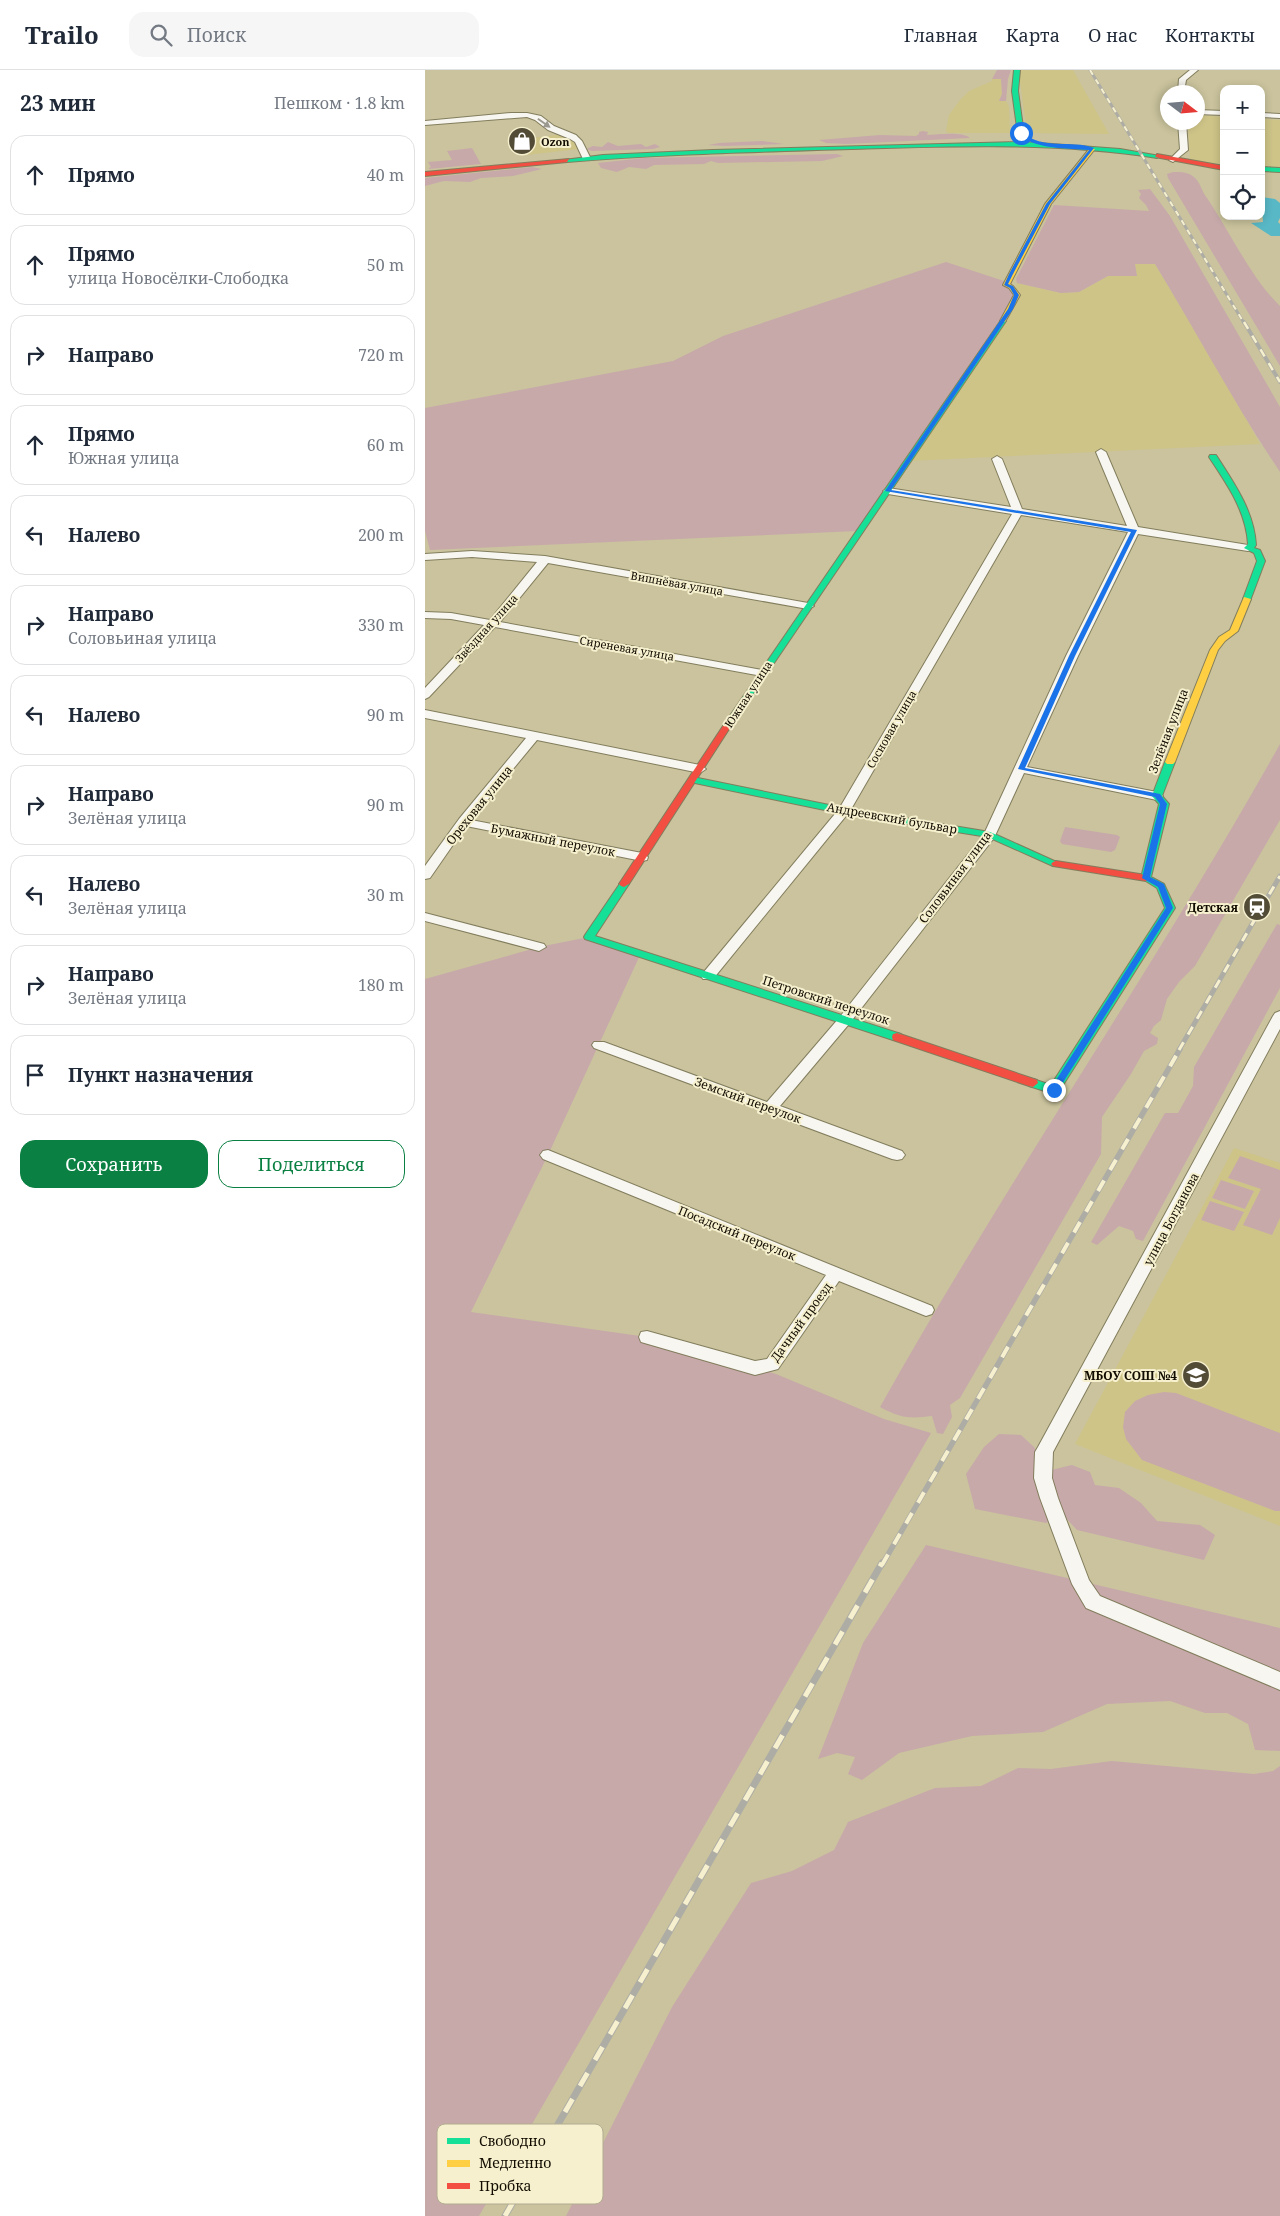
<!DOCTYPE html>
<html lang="ru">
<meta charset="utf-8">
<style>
:root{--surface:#fff;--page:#f6f6f7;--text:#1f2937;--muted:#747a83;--line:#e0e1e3;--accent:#0b8043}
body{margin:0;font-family:"Noto Serif",serif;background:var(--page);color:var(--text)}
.controls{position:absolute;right:15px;top:15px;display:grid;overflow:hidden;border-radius:10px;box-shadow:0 2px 8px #0003}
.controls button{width:45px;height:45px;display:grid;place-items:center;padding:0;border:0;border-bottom:1px solid var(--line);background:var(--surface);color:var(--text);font:25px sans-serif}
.compass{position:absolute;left:735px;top:15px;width:45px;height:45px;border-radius:50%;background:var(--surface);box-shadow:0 2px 8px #0003;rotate:106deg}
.stop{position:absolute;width:15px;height:15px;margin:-11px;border:4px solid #1a73e8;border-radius:50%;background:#fff}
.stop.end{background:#1a73e8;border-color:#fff;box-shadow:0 1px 5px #0008}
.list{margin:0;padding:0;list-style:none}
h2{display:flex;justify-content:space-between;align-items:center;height:65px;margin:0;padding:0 20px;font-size:21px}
h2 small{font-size:16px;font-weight:400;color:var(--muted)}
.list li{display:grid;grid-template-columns:32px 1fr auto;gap:15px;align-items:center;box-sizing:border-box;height:80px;margin:0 10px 10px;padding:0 10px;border:1px solid var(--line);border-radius:15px}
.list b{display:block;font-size:19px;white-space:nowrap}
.list p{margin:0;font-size:16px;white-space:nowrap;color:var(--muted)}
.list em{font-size:16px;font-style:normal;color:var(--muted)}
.actions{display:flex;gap:10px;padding:15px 20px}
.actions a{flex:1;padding:11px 0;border:1px solid var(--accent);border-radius:15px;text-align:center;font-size:18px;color:var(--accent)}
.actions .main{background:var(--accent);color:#fff}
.icon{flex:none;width:28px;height:28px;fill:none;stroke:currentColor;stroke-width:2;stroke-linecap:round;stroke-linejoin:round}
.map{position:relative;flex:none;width:855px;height:2146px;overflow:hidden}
header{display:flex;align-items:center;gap:30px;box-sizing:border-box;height:70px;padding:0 25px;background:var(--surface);border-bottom:1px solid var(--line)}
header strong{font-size:24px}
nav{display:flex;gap:28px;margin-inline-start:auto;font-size:18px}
.search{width:350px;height:45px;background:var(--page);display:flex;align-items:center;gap:12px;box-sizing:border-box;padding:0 18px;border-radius:15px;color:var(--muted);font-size:19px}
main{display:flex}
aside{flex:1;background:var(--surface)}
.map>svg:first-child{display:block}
.built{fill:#cec488}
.green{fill:#c7a9aa}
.water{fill:#59b8c6}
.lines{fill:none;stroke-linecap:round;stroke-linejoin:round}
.street-casing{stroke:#827d5d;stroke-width:2}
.fast-casing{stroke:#827d5d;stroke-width:2}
.slow-casing{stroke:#827d5d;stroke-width:2}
.jam-casing{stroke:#827d5d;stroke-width:2}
.street{fill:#f7f6f0;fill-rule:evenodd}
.fast{fill:#16e098;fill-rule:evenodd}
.slow{fill:#ffcf43;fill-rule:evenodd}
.jam{fill:#f24e42;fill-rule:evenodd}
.rail-far4-casing{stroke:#aeada5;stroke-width:3}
.rail-far3-casing{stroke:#aeada5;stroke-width:4}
.rail-far2-casing{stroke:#aeada5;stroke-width:5}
.rail-far1-casing{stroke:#aeada5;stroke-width:5.5}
.rail-casing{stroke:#aeada5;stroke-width:7}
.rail-far4{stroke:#f6f0ce;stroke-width:2;stroke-dasharray:5.5;stroke-linecap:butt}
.rail-far3{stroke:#f6f0ce;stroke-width:2.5;stroke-dasharray:8;stroke-linecap:butt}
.rail-far2{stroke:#f6f0ce;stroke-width:3;stroke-dasharray:9;stroke-linecap:butt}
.rail-far1{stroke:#f6f0ce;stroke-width:4;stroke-dasharray:12;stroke-linecap:butt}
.rail{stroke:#f6f0ce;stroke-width:5;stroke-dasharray:15;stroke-linecap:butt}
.oneway{fill:#9b9890}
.route{fill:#1a73e8}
.labels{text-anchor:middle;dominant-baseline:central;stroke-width:4;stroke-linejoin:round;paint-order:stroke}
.far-poi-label{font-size:11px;font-weight:bold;fill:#110c00;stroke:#f6f0ce;text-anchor:start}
.far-street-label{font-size:11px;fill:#110c00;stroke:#f6f0ce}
.street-label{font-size:12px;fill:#110c00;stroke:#f6f0ce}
.poi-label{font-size:12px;font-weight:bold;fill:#110c00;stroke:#f6f0ce;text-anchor:end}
.key{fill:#f6f0ce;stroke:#b1ac90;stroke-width:1}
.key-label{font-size:14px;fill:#110c00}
</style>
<header>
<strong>Trailo</strong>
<div class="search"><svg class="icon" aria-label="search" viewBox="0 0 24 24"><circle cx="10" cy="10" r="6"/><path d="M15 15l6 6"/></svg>Поиск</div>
<nav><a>Главная</a><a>Карта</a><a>О нас</a><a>Контакты</a></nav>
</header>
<main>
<aside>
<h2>23 мин<small>Пешком · 1.8 km</small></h2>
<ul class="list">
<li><svg class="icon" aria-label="ahead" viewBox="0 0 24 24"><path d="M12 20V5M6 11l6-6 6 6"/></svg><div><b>Прямо</b></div><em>40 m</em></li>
<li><svg class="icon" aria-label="ahead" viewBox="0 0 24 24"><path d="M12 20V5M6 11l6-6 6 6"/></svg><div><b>Прямо</b><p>улица Новосёлки-Слободка</p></div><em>50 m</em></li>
<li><svg class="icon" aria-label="right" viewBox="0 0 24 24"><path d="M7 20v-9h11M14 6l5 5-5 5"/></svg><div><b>Направо</b></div><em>720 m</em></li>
<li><svg class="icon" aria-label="ahead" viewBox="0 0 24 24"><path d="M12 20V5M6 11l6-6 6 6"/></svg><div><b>Прямо</b><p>Южная улица</p></div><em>60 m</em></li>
<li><svg class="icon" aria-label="left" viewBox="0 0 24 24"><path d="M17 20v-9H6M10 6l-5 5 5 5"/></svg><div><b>Налево</b></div><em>200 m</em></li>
<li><svg class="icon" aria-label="right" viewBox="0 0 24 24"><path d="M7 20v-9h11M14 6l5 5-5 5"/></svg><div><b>Направо</b><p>Соловьиная улица</p></div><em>330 m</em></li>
<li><svg class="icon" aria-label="left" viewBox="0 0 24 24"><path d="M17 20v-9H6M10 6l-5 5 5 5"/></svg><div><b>Налево</b></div><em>90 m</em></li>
<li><svg class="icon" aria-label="right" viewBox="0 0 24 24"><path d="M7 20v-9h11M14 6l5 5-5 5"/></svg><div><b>Направо</b><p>Зелёная улица</p></div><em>90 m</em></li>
<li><svg class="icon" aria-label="left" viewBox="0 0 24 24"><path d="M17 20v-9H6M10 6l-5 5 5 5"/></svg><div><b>Налево</b><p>Зелёная улица</p></div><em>30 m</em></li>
<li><svg class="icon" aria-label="right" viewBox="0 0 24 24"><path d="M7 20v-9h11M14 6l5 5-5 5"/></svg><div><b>Направо</b><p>Зелёная улица</p></div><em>180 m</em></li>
<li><svg class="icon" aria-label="arrive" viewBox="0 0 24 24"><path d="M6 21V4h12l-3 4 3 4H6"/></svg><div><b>Пункт назначения</b></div></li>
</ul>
<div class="actions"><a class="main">Сохранить</a><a>Поделиться</a></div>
</aside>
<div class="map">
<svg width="855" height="2146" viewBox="0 0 855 2146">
<rect width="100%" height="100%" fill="#cac39d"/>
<path class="built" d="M596 0H648L684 64 602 63 594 4Z
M576 8 577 24 574 31H581L584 37 585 63H523L521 61 524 45 535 30 544 21 567 11V9Z
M773 45 799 47V94L771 92 765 89 763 53 772 52Z
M836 49 855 50V97L836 96Z
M138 64 146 68 154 79 101 85 91 70Z
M710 194H730L793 298 835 374 484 391 590 221 592 213 636 223 654 222 683 206H712Z
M809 1078 855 1093V1456L650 1374Z"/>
<path class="green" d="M572 0H586L583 9 581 31H574L577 24 576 9H567Z
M498 61 503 62 502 65C513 65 536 61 545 68L422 74 401 73 394 70 455 65 491 66 494 64V62Z
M337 71 359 74 299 76 283 75 294 73Z
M183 72 193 76 216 74 221 77 230 74 235 77 228 79 167 81 161 79 168 76 177 77Z
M47 78 56 94 4 99V98L6 97 3 92 27 90 22 81Z
M412 84 418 86 397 91 293 93 286 91 279 94 229 95 221 99 204 97 192 102 176 98 173 93 219 88Z
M107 97 117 99 88 106 56 108 45 112 19 111 0 116V108Z
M748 102C757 102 764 102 770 108 775 112 777 122 782 128 805 162 826 208 855 236V296L743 108 742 104Z
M725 119 745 146 855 337V402C810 335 772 263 730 194H710L712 206H683L654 222 636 223 592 213 591 209 629 135 724 141 721 135 714 128 716 124 713 120Z
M521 192 582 212 592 225 432 461 5 480 0 461V338L248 291 298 266Z
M855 674V750L770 896 754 912 742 929 736 950 729 956 725 963 733 968 732 974 719 981 706 1004 677 1047 676 1084 535 1328 525 1335 527 1347 518 1364 512 1363 507 1346C485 1349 475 1348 455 1337 581 1112 729 899 855 674Z
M640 757 692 765 695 767 690 780 686 782 637 774 635 771Z
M852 854 855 855V918L718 1171 711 1169 708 1161 694 1156 672 1175 666 1172 740 1043H753L768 1016 769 997Z
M164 867 216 883 123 1085 46 1242 222 1267 351 1304 459 1349 506 1363 54 2146H0V909L114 877Z
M815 1086 855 1100V1148L847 1165 818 1155 836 1119 803 1108Z
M796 1110 829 1121 820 1139 787 1128Z
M785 1131 819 1142 809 1161 776 1150Z
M739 1322 751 1323 855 1363V1441H850L717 1390 701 1369 698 1357 700 1342 710 1331 723 1325Z
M574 1364 596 1365 609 1377 622 1401 647 1395 665 1402 670 1415 694 1418 716 1433 732 1451 775 1455 790 1465 779 1490 652 1460 638 1445 621 1453 550 1439 541 1404 559 1377Z
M501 1475 855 1558V1681L830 1680 823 1654 802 1643H780L745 1631 682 1634 618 1662 547 1666 474 1683 437 1710 423 1704 430 1687 412 1683 393 1689 438 1573Z
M687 1691 829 1704 848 1701 855 1696V2146H141L247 1937 326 1813 367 1801 409 1780 423 1752 510 1718 556 1716 593 1698 626 1699Z"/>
<path class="water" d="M836 127 850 129 855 133V148L853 152 855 154V166H846L826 153 838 152Z"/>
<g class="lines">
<g class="street-casing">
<path id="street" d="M765 0H773L761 10 759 22H753L754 9Z
M772 40 799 41V45L772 44Z
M86 43H102L116 46 129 56 151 65 157 71 165 87 158 89 150 72 145 69 123 60 110 50 102 47 0 55V51Z
M836 43 855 44V48L836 47Z
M753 52H761L763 80 748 92 744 90 755 79Z
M676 379 681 382 713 457 823 475 828 478 823 481 713 464 653 586 602 697 732 722 738 726 732 730 599 703 569 768 424 954 355 1036 477 1081 480 1085 477 1089 472 1090 467 1089 169 978 167 975 169 972H179L342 1032 414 948 559 764 641 586 703 462 596 445 425 741 288 909H278L276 906 278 903 414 739 587 444 463 424 458 421 463 418 586 437 567 389 572 386 577 389 597 439 702 456 671 382Z
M47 481 120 486 383 533 389 536 383 539 123 493 75 552 337 600 343 603 337 606 70 557 4 627 0 629V618L59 555 26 549 0 548V542L26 543 65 550 112 492 47 487 0 490V484Z
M0 640 275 695 281 699 275 703 112 670 46 750 217 783 223 787 222 790 217 791 41 756 5 808 0 809V796L34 749 101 668 0 648Z
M0 843 119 874 121 877 114 881 0 851Z
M855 941V959L628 1382 627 1408 633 1428 664 1510 675 1526 855 1602V1620L661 1538 647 1514 615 1428 609 1408 610 1382 613 1377 848 946 850 943Z
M123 1080 507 1236 509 1240 507 1244 501 1246 414 1211 353 1299 330 1305 216 1272 214 1267 216 1262 222 1261 330 1291 342 1289 401 1205 118 1089 115 1085 118 1081Z"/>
</g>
<g class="fast-casing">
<path id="fast" d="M589 0H595L593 21 600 72 695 79 735 86 732 88C630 72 529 76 426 79 331 82 236 84 142 92L139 90 178 85 288 80 594 72 587 21Z
M836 97 855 98V102L836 101Z
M576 250 581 251 305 658H299L298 656Z
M785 385H791C809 413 829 441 831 475L829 478 835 480 840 491 825 531 818 529 832 491 829 483 819 478 823 474C821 441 802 414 784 387Z
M745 689 750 692 737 726 744 734 726 807 739 814 750 838 633 1023 629 1024 604 1016 603 1013 608 1009 626 1015 740 838 732 818 716 808 734 734 727 726 740 692Z
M268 707 419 738 565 762 636 794 634 796H628L563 767 419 744 265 712V708Z
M199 811 204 814 170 866 476 964 477 967 476 970H468L160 869 159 867 160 865 196 812Z"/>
</g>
<g class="slow-casing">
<path id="slow" d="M665 78 670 79 626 134 585 214 588 216 595 225 580 252H576L575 251 589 225 584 218 578 215 620 134Z
M819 527 826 529 813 561 800 571 793 580 750 692 748 694H742L740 692 785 580 794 567 805 560Z"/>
</g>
<g class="jam-casing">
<path id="jam" d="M732 84 799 96V100L730 87Z
M144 89 142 92 0 106V102Z
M302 653 306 656 204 814 199 817 196 816 194 814 298 656Z
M631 791 721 805 726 808 721 811 628 796 626 794 628 792Z
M472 963 612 1010 613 1013 608 1017 604 1016 468 970 467 967 468 964Z"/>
</g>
<use href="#street" class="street"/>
<use href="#fast" class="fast"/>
<use href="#slow" class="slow"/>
<use href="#jam" class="jam"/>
<g class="rail-far4-casing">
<path id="rail-far4" d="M665 0 819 253"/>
</g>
<g class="rail-far3-casing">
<path id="rail-far3" d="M819 252 855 312"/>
</g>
<g class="rail-far2-casing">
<path id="rail-far2" d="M754 980 855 806"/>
</g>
<g class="rail-far1-casing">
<path id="rail-far1" d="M457 1495 755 979"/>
</g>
<g class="rail-casing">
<path id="rail" d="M80 2146 457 1493"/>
</g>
<use href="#rail-far4" class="rail-far4"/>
<use href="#rail-far3" class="rail-far3"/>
<use href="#rail-far2" class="rail-far2"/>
<use href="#rail-far1" class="rail-far1"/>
<use href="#rail" class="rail"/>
</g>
<defs><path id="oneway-solid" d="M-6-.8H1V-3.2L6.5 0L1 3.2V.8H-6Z" transform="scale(1.25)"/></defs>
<use class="oneway" href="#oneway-solid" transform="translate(119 53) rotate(35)"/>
<path class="route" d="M595 62H597C618 81 646 69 669 78L625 134 588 204 583 214 588 216 594 225 588 239 466 420 712 460 650 586 600 698 735 724 742 734 725 807 739 814 748 838 632 1022 629 1023 625 1020 626 1018 741 838 733 817 717 808 735 734 730 727 593 699 644 586 706 462 460 421 583 239 589 225 585 218 579 215 584 204 621 134 664 80C646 78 603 80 595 62Z"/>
<defs>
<g id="shop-disc" transform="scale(1.4375)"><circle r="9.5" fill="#524c37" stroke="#f6f0ce"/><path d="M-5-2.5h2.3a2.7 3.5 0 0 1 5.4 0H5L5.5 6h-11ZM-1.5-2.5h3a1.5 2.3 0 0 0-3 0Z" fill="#fff"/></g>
<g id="station-disc" transform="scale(1.4375)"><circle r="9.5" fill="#524c37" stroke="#f6f0ce"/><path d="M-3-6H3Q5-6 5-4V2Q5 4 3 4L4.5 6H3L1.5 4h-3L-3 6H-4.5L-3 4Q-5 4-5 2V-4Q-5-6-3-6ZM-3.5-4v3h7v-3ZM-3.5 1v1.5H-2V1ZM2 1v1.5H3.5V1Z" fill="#fff"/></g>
<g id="school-disc" transform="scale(1.4375)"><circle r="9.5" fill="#524c37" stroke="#f6f0ce"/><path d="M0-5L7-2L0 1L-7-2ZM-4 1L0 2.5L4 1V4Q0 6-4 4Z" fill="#fff"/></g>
</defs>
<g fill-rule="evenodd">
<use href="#shop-disc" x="97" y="71"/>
<use href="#station-disc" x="832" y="837"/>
<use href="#school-disc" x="771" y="1305"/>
</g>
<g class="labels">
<g class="far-poi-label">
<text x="116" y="71">Ozon</text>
</g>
<g class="far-street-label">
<text transform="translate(252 513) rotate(10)">Вишнёвая улица</text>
<text transform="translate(61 558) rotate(-48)">Звёздная улица</text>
<text transform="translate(202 578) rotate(10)">Сиреневая улица</text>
<text transform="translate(323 624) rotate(-57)">Южная улица</text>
<text transform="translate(466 659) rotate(-60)">Сосновая улица</text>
</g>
<g class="street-label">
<text transform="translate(743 661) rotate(-69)">Зелёная улица</text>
<text transform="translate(54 735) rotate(-51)">Ореховая улица</text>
<text transform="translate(467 748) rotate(10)">Андреевский бульвар</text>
<text transform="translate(128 770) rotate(11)">Бумажный переулок</text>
<text transform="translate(530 807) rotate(-53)">Соловьиная улица</text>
<text transform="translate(401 930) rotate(18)">Петровский переулок</text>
<text transform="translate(323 1030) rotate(20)">Земский переулок</text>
<text transform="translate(746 1149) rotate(-62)">улица Богданова</text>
<text transform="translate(312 1163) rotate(22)">Посадский переулок</text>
<text transform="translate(376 1252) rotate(-54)">Дачный проезд</text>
</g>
<g class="poi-label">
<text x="813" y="837">Детская</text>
<text x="752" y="1305">МБОУ СОШ №4</text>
</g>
</g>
<rect x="12" y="2054" width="166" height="80" rx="8" class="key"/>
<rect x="22" y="2068" width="23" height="6" fill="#16e098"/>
<rect x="22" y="2090" width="23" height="7" fill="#ffcf43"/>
<rect x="22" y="2113" width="23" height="6" fill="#f24e42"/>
<g class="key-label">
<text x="54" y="2076">Свободно</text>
<text x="54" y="2098">Медленно</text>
<text x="54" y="2121">Пробка</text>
</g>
</svg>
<div class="controls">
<button>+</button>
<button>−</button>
<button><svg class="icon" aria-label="locate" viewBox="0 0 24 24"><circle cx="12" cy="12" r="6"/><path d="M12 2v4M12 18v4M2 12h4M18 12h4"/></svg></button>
</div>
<svg class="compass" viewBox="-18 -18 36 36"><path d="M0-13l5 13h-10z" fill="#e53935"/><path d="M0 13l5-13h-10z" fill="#747a83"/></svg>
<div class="stop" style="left:596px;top:63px"></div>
<div class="stop end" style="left:629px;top:1020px"></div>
</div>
</main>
